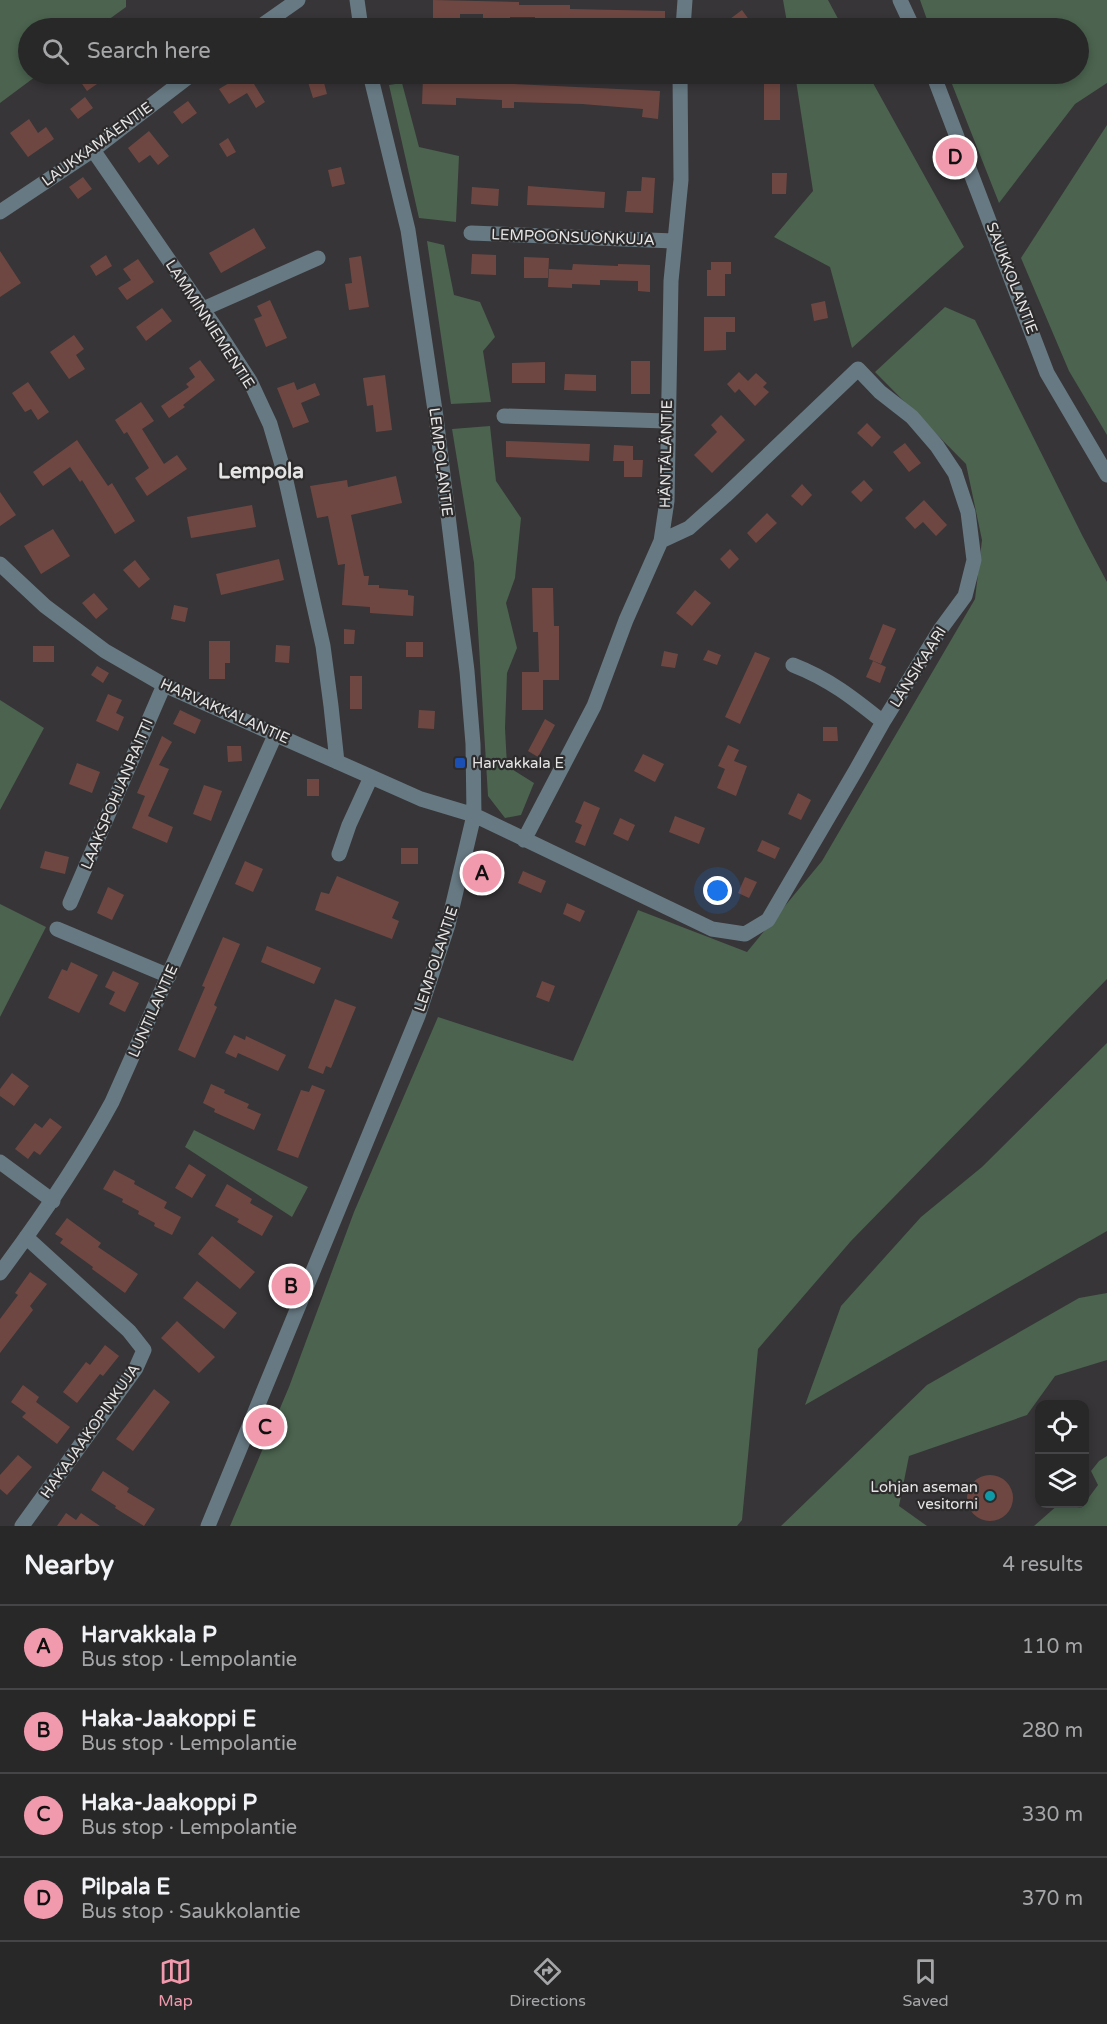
<!DOCTYPE html>
<meta charset="utf-8">
<style>
:root{--surface:#292829;--page:#353435;--text:#f1f3f6;--muted:#a5a6a8;--line:#454446;--accent:#f29aad}
body{margin:0;font-family:"Varela Round",sans-serif;background:var(--page);color:var(--text)}
.controls{position:absolute;right:18px;bottom:18px;display:grid;overflow:hidden;border-radius:12px;box-shadow:0 3px 9px #0003}
.controls button{width:54px;height:54px;display:grid;place-items:center;padding:0;border:0;border-bottom:2px solid var(--line);background:var(--surface);color:var(--text);font:30px sans-serif}
.you{position:absolute;left:718px;top:891px;width:21px;height:21px;margin:-15px;border:4px solid #fff;border-radius:50%;background:#1a73e8;box-shadow:0 0 0 9px #1a73e833}
.badge{display:grid;place-items:center;width:39px;height:39px;border-radius:50%;background:var(--accent);color:#111;font-size:20px;font-weight:700}
.pin{position:absolute;translate:-50% -50%;border:3px solid #fff;box-shadow:0 2px 6px #0006}
.list{margin:0;padding:0;list-style:none}
h2{display:flex;justify-content:space-between;align-items:center;height:78px;margin:0;padding:0 24px;font-size:26px}
h2 small{font-size:20px;font-weight:400;color:var(--muted)}
.list li{display:grid;grid-template-columns:39px 1fr auto;gap:18px;align-items:center;box-sizing:border-box;height:84px;padding:0 24px;border-top:2px solid var(--line)}
.list b{display:block;font-size:22px;white-space:nowrap}
.list p{margin:0;font-size:20px;white-space:nowrap;color:var(--muted)}
.list em{font-size:20px;font-style:normal;color:var(--muted)}
.icon{flex:none;width:33px;height:33px;fill:none;stroke:currentColor;stroke-width:2;stroke-linecap:round;stroke-linejoin:round}
.map{position:relative;flex:none;width:1107px;height:1526px;overflow:hidden}
.search{position:absolute;background:var(--surface);box-shadow:0 3px 9px #0003;left:18px;right:18px;top:18px;height:66px;display:flex;align-items:center;gap:15px;box-sizing:border-box;padding:0 21px;border-radius:33px;color:var(--muted);font-size:22px}
.sheet{height:414px;background:var(--surface)}
nav{display:flex;justify-content:space-around;align-items:center;box-sizing:border-box;height:84px;border-top:2px solid var(--line);background:var(--surface);font-size:16px;color:var(--muted)}
nav a{display:grid;justify-items:center;gap:3px}
nav .on{color:var(--accent)}
.map>svg:first-child{display:block}
.green{fill:#4b634f}
.building{fill:#6f4742}
.lines{fill:none;stroke-linecap:round;stroke-linejoin:round}
.minor{stroke:#677983;stroke-width:15}
.transit-dot{fill:#1a4fb4;stroke:#2d2b2c;stroke-width:2}
.culture-dot{fill:#0f9aa8;stroke:#2d2b2c;stroke-width:2}
.labels{text-anchor:middle;dominant-baseline:central;stroke-width:4.5;stroke-linejoin:round;paint-order:stroke}
.street-label{font-size:15px;fill:#e6e5e6;stroke:#2d2b2c}
.poi-label{font-size:15px;fill:#e6e5e6;stroke:#2d2b2c;text-anchor:start}
.district-label{font-size:21px;font-weight:bold;fill:#e6e5e6;stroke:#2d2b2c}
</style>
<div class="map">
<svg width="1107" height="1526" viewBox="0 0 1107 1526">
<rect width="100%" height="100%" fill="#373537"/>
<path class="green" d="M0 0H126V7L97 28H28V74H39L0 103Z
M783 0H828L843 28H788Z
M920 0H1107V83L1075 104 999 203 948 74H1078V28H930Z
M795 74H868L964 247 852 348 830 267 774 237 813 191Z
M402 83 419 147 459 156 456 222 419 218 389 85Z
M1107 125V435L1069 371 1021 258Z
M427 241 444 245 454 295 480 302 495 337 483 351 491 402 451 404Z
M945 307 975 320 1082 535 1107 582V979L851 1241 758 1349 742 1520 737 1526H230L289 1387 354 1212 438 1017 573 1061 638 910 747 952 822 861 975 599 982 540 966 464 875 372Z
M490 426 496 481 521 518 515 578 506 603 517 648 507 673 505 728 507 766 534 783 521 815 505 818 488 796 474 563 452 429Z
M0 700 44 728 0 810Z
M0 904 46 927 0 1017Z
M1107 1043V1231L805 1405 841 1306 921 1217 982 1167Z
M194 1130 308 1187 292 1217 185 1147Z
M1107 1293V1360L1055 1376 1027 1415 909 1456 899 1506 927 1526H781L927 1385 1079 1298Z
M1107 1456V1526H1034L1059 1504H1084L1098 1485 1091 1471 1099 1461Z"/>
<path class="building" d="M433 0 519 2V5H570V9L665 11V26H656V28H582V26H535V17H510V23H483V14H460V19H433Z
M742 10 755 28H737L730 19Z
M90 74 97 84 87 91 80 81Z
M244 74H248L265 102 256 108 247 93 229 104 219 89Z
M322 75 327 94 313 98 307 79Z
M423 77 515 81 514 84 660 91 658 119 642 117 643 109 582 104 514 102V108H502V100L456 98V105L422 104Z
M764 80H780V120H764Z
M85 97 93 108 78 119 70 109Z
M188 101 197 113 182 124 173 112Z
M29 119 38 133 46 127 54 139 28 157 10 133Z
M149 131 169 156 158 165 150 155 139 163 128 148Z
M228 138 236 152 227 157 219 144Z
M341 167 345 184 332 187 328 170Z
M772 173H787L786 194H772Z
M83 177 92 189 78 199 69 187Z
M642 177 655 178 653 213 625 212 627 191H641Z
M528 186 605 192 604 208 527 205Z
M472 187 499 189 498 206 471 204Z
M254 228 266 248 221 273 209 253Z
M0 251 21 283 0 297Z
M472 254 496 255V275L471 274Z
M106 255 112 266 96 276 90 266Z
M361 256 369 307 349 310 345 284 352 283 349 258Z
M524 257 549 258 548 278H524Z
M138 259 154 282 127 300 118 288 131 280 123 269Z
M711 262H731V274H725V296H707V270H711Z
M573 264 618 266V264L650 265V292L638 291V281L600 280V285L572 284V288L548 287 549 269 572 270Z
M270 300 287 338 266 347 254 319 262 316 257 306Z
M825 301 828 318 814 321 811 304Z
M162 308 172 321 146 341 136 327Z
M704 317H735V332H726V350L704 351Z
M74 335 84 349 76 355 85 369 69 379 50 352Z
M200 360 215 380 183 405 185 407 169 418 161 406 189 387 186 384 195 377 189 368Z
M631 361H650V394H631Z
M545 362V383H512V363Z
M739 372 748 381 756 373 767 383 763 387 769 392 755 406 739 389 735 393 727 384Z
M565 374 596 375V391L564 390Z
M385 375 392 430 376 432 373 405 367 406 363 378Z
M28 382 49 412 38 420 31 409 25 412 12 393Z
M294 382 297 390 315 383 320 395 301 403 309 422 293 428 277 388Z
M141 402 154 421 142 429 164 464 177 455 187 469 147 496 135 478 149 468 127 432 124 434 115 420Z
M721 415 745 440 712 473 694 455 717 432 711 425Z
M867 423 881 437 872 447 857 433Z
M77 440 108 486 112 483 135 521 115 534 82 480 80 482 70 467 43 486 33 472Z
M506 441 590 444 589 461 506 457Z
M905 443 921 463 909 472 893 452Z
M614 445 633 446V460H643L642 477H624V461H613Z
M396 476 402 503 351 515 364 576H369L368 585H379V588L408 590V595L414 596 413 616 370 613V607L342 605 345 564 338 565 328 516 317 518 310 486 347 480 348 487Z
M864 480 873 490 861 502 851 492Z
M802 484 812 495 802 506 791 496Z
M0 492 16 515 0 526Z
M924 500 947 525 936 536 923 522 915 529 905 518Z
M252 505 256 527 191 538 187 517Z
M767 513 777 523 756 543 747 533Z
M53 529 70 556 41 574 24 546Z
M730 549 739 559 729 569 720 559Z
M279 559 284 580 221 595 216 574Z
M135 560 150 579 139 588 123 570Z
M532 588H553L554 626H559V680H543V710H522V672H539L538 632H533Z
M695 590 711 603 692 626 676 613Z
M94 593 108 609 96 619 82 603Z
M174 605 188 608 185 622 171 619Z
M883 624 896 629 881 664 869 659Z
M344 629 355 630 354 644H344Z
M209 641H230V663H225V679H209Z
M406 642H423V657H406Z
M276 645 290 646 289 663 275 662Z
M33 646H54V662H33Z
M708 650 721 655 717 665 703 660Z
M664 651 678 654 675 668 661 666Z
M755 652 770 658 740 724 725 717Z
M873 661 886 667 880 683 866 677Z
M97 666 109 673 103 683 91 675Z
M350 676H362V709H350Z
M108 694 122 700 116 713 124 717 118 731 96 721Z
M180 710 201 720 195 734 173 724Z
M419 710 435 711 434 729 418 728Z
M545 719 555 725 538 757 528 751Z
M823 727H837L838 741H823Z
M162 736 172 742 159 765 169 769 148 816 173 827 167 843 132 828 145 796 137 793Z
M728 745 739 750 734 761 747 766 736 796 717 788 725 769 718 766Z
M227 746H241L242 761 228 762Z
M643 754 664 764 655 782 634 771Z
M77 763 100 772 92 793 69 784Z
M307 779H319V796H307Z
M204 785 222 791 211 821 193 814Z
M798 793 811 800 801 820 788 814Z
M584 801 600 808 585 846 575 842 582 825 575 822Z
M675 816 705 828 699 844 669 832Z
M620 818 635 825 628 841 613 834Z
M762 840 780 848 775 859 757 851Z
M401 848H418V864H401Z
M45 851 69 857 65 874 40 868Z
M245 861 263 869 253 892 235 884Z
M523 871 546 881 541 893 518 883Z
M337 876 399 902 392 918 399 921 392 939 315 910 321 892 329 894Z
M745 877 757 882 749 898 738 893Z
M108 887 124 895 112 920 97 913Z
M567 903 585 911 580 922 563 914Z
M223 937 240 944 214 1005 217 1007 195 1058 178 1050 205 987 202 986Z
M267 946 321 968 314 984 261 962Z
M71 962 98 975 79 1013 48 998 62 969 67 971Z
M113 971 139 983 125 1012 109 1004 115 992 105 987Z
M542 981 555 986 549 1002 536 997Z
M335 999 356 1007 331 1068 326 1066 323 1074 308 1068Z
M234 1035 245 1040 246 1036 286 1055 278 1071 238 1053 236 1058 225 1053Z
M12 1073 29 1086 14 1106 0 1096V1089Z
M211 1084 225 1090 224 1093 249 1104 247 1108 261 1114 254 1130 214 1112 215 1109 203 1103Z
M312 1085 325 1090 298 1158 277 1150 301 1090 309 1092Z
M50 1118 62 1127 40 1155 34 1151 28 1159 15 1149 35 1123 42 1128Z
M189 1164 206 1175 192 1198 175 1188Z
M114 1170 135 1181 134 1184 167 1202 164 1208 181 1217 172 1235 154 1226 155 1223 138 1214 139 1211 122 1202 123 1199 103 1189Z
M227 1184 252 1199 250 1203 273 1216 262 1236 237 1222 239 1219 215 1206Z
M67 1218 101 1243 98 1247 138 1274 125 1293 92 1269 93 1267 60 1243 63 1239 55 1234Z
M212 1236 255 1272 240 1289 198 1254Z
M30 1272 47 1284 30 1306 33 1310 0 1353V1319L18 1295 15 1293Z
M197 1281 237 1313 224 1329 183 1298Z
M177 1321 215 1357 199 1373 161 1338Z
M105 1345 119 1356 103 1376 100 1374 77 1403 63 1392 86 1362 90 1365Z
M23 1385 39 1397 36 1402 70 1427 57 1444 22 1417 26 1413 11 1402Z
M154 1389 170 1402 133 1451 116 1439Z
M18 1455 32 1467 7 1495 0 1489V1475Z
M103 1471 129 1488 127 1492 155 1509 144 1526 115 1508 116 1506 91 1490Z
M967 1498a23 23 0 1 1 46 0a23 23 0 1 1-46 0Z
M66 1513 76 1520 81 1513 100 1526H57Z"/>
<g class="lines">
<path class="minor" d="M357 0 361 28
M900 0 913 28
M258 28 298 0
M683 28 685 0
M933 74 1047 373 1107 475
M93 150 217 330 250 381 270 424 284 472 323 646 331 706 337 762
M0 212 93 150 192 74
M471 233 674 241
M203 309 318 258
M504 416 667 421
M0 564 45 606 105 651 164 685 421 799 474 815 712 929 745 934 768 920 856 770 883 722 940 630 965 596 974 560 968 512 955 473 937 446 912 417 880 392 858 369 725 496 689 528 661 541
M793 665C829 679 852 697 883 722
M524 840 594 706 626 620 661 541 667 501 671 281 681 180 680 74
M339 854 349 825 371 777
M70 903 164 685
M57 929 169 976
M0 1162 53 1201
M0 1273C41 1218 79 1163 112 1102L276 733
M22 1526 136 1368 144 1350 129 1331 26 1237
M208 1526 418 1016 448 925 474 815 473 744 467 671 436 417 408 230 370 74"/>
</g>
<rect class="transit-dot" x="454" y="757" width="12" height="12" rx="3"/>
<circle class="culture-dot" cx="990" cy="1496" r="6"/>
<g class="labels">
<g class="street-label">
<text transform="translate(97 144) rotate(-36)">LAUKKAMÄENTIE</text>
<text transform="translate(573 237) rotate(2)">LEMPOONSUONKUJA</text>
<text transform="translate(1012 278) rotate(69)">SAUKKOLANTIE</text>
<text transform="translate(210 324) rotate(57)">LAMMINNIEMENTIE</text>
<text transform="translate(666 454) rotate(-89)">HÄNTÄLÄNTIE</text>
<text transform="translate(441 462) rotate(83)">LEMPOLANTIE</text>
<text transform="translate(918 667) rotate(-58)">LÄNSIKAARI</text>
<text transform="translate(225 711) rotate(24)">HARVAKKALANTIE</text>
<text transform="translate(117 794) rotate(-67)">LAAKSPOHJANRAITTI</text>
<text transform="translate(436 959) rotate(-72)">LEMPOLANTIE</text>
<text transform="translate(153 1011) rotate(-66)">LUNTILANTIE</text>
<text transform="translate(90 1431) rotate(-55)">HAKAJAAKOPINKUJA</text>
</g>
<g class="poi-label">
<text x="472" y="763">Harvakkala E</text>
<text x="978" y="1487" text-anchor="end">Lohjan aseman<tspan x="978" dy="17">vesitorni</tspan></text>
</g>
<g class="district-label">
<text x="261" y="471">Lempola</text>
</g>
</g>
</svg>
<div class="controls">
<button><svg class="icon" aria-label="locate" viewBox="0 0 24 24"><circle cx="12" cy="12" r="6"/><path d="M12 2v4M12 18v4M2 12h4M18 12h4"/></svg></button>
<button><svg class="icon" aria-label="layers" viewBox="0 0 24 24"><path d="M12 4l9 5-9 5-9-5zM3 14l9 5 9-5"/></svg></button>
</div>
<div class="you"></div>
<div class="pin badge" style="left:482px;top:873px">A</div>
<div class="pin badge" style="left:291px;top:1286px">B</div>
<div class="pin badge" style="left:265px;top:1427px">C</div>
<div class="pin badge" style="left:955px;top:157px">D</div>
<div class="search"><svg class="icon" aria-label="search" viewBox="0 0 24 24"><circle cx="10" cy="10" r="6"/><path d="M15 15l6 6"/></svg>Search here</div>
</div>
<section class="sheet">
<h2>Nearby<small>4 results</small></h2>
<ul class="list">
<li><span class="badge">A</span><div><b>Harvakkala P</b><p>Bus stop · Lempolantie</p></div><em>110 m</em></li>
<li><span class="badge">B</span><div><b>Haka-Jaakoppi E</b><p>Bus stop · Lempolantie</p></div><em>280 m</em></li>
<li><span class="badge">C</span><div><b>Haka-Jaakoppi P</b><p>Bus stop · Lempolantie</p></div><em>330 m</em></li>
<li><span class="badge">D</span><div><b>Pilpala E</b><p>Bus stop · Saukkolantie</p></div><em>370 m</em></li>
</ul>
</section>
<nav>
<a class="on"><svg class="icon" aria-label="map" viewBox="0 0 24 24"><path d="M3 6l6-2 6 2 6-2v14l-6 2-6-2-6 2zM9 4v14M15 6v14"/></svg>Map</a>
<a><svg class="icon" aria-label="directions" viewBox="0 0 24 24"><path d="M12 3l9 9-9 9-9-9zM9 14v-3h6M13 9l2 2-2 2"/></svg>Directions</a>
<a><svg class="icon" aria-label="saved" viewBox="0 0 24 24"><path d="M7 4h10v16l-5-4-5 4z"/></svg>Saved</a>
</nav>
